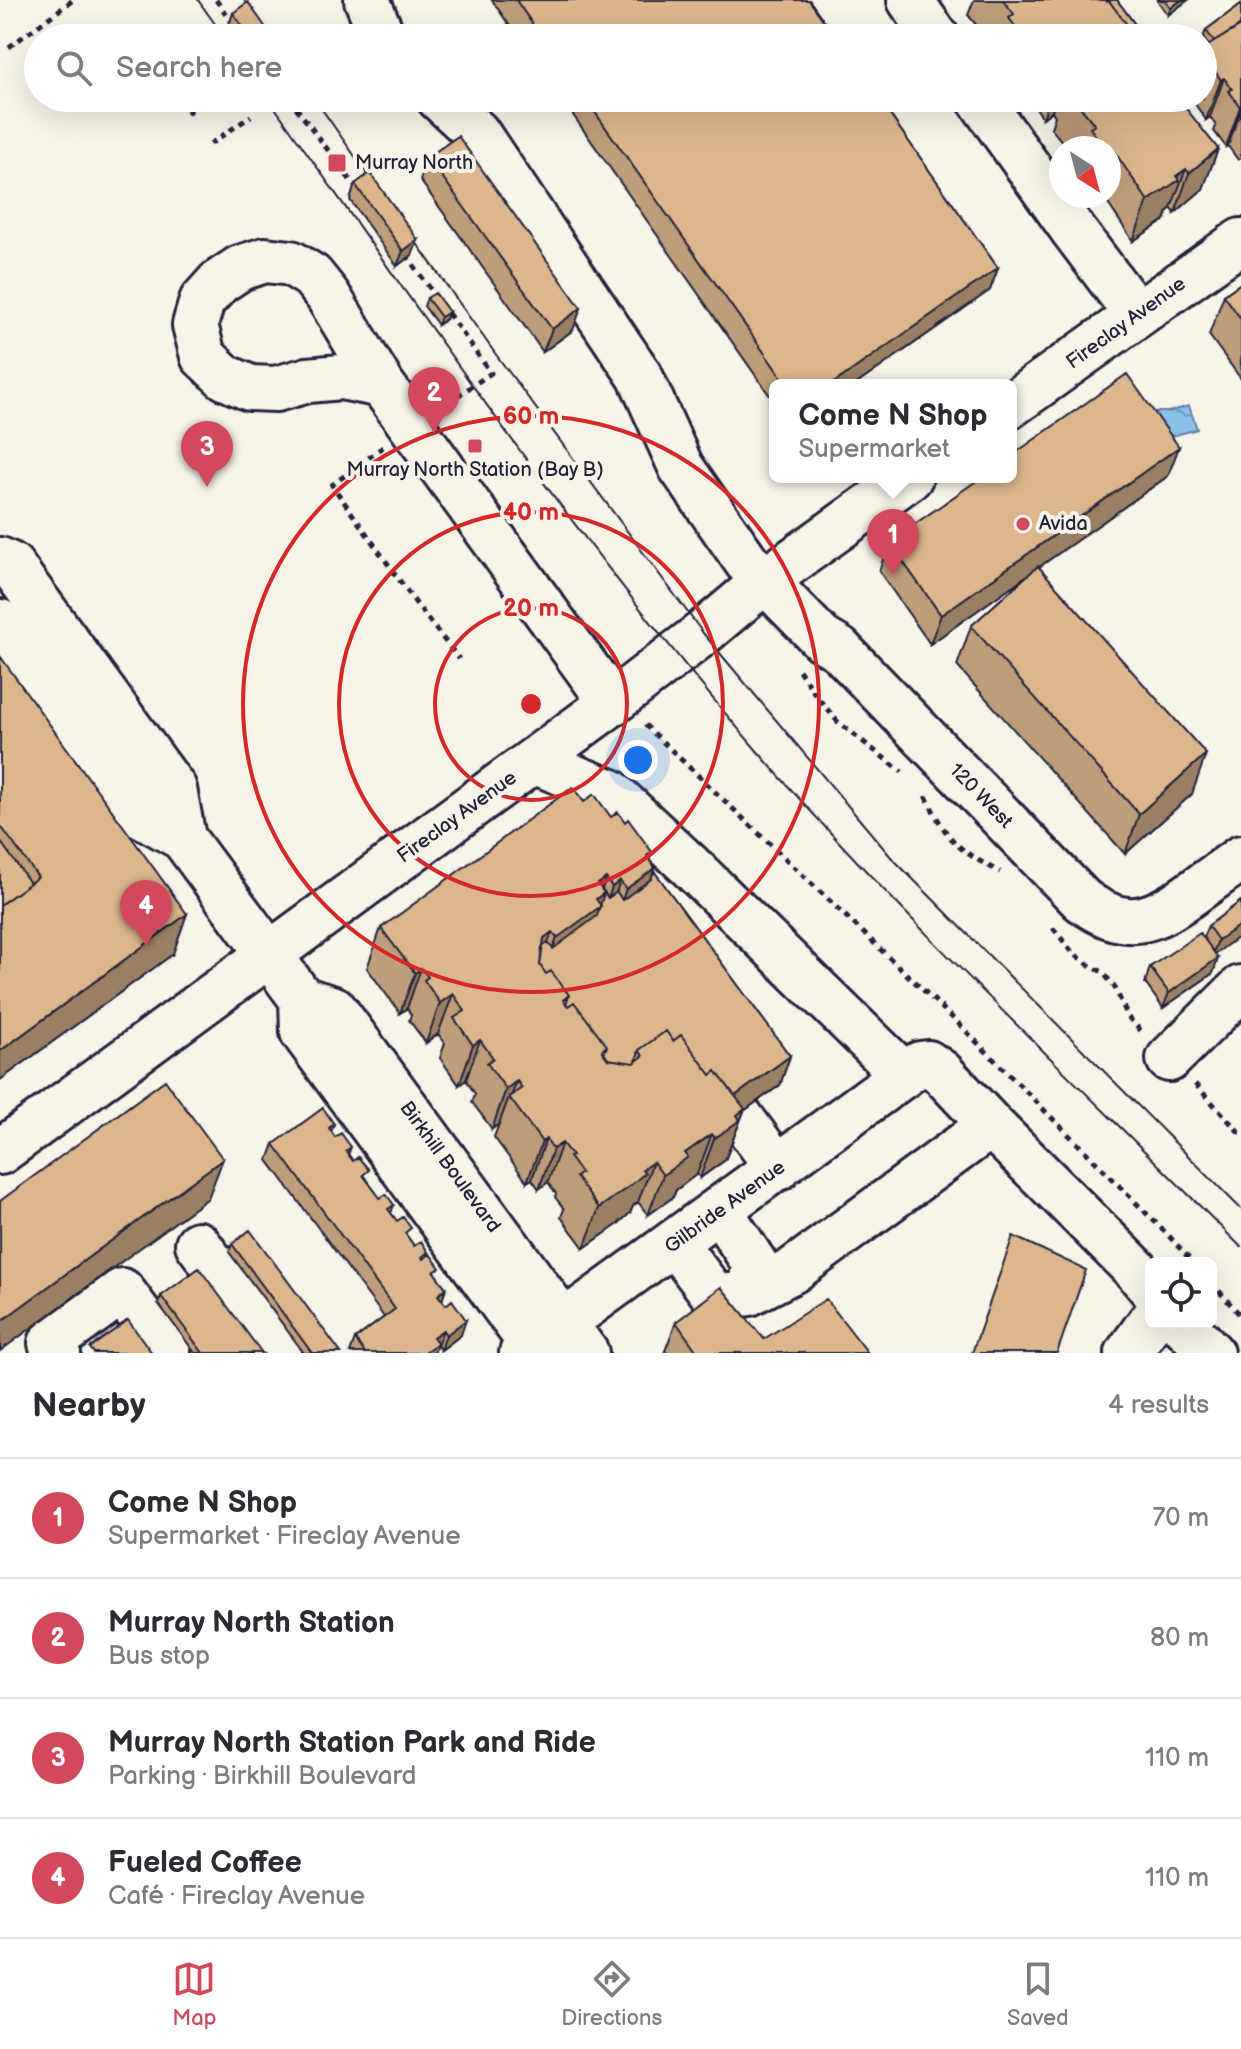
<!DOCTYPE html>
<meta charset="utf-8">
<style>
:root{--surface:#fff;--page:#f7f7f7;--text:#2b2b33;--muted:#7c7c81;--line:#e1e1e2;--accent:#d1495b}
body{margin:0;font-family:"Balsamiq Sans",sans-serif;background:var(--page);color:var(--text)}
.controls{position:absolute;right:24px;bottom:24px;display:grid;overflow:hidden;border-radius:12px;box-shadow:0 8px 32px #0002}
.controls button{width:72px;height:72px;display:grid;place-items:center;padding:0;border:0;border-bottom:2px solid var(--line);background:var(--surface);color:var(--text);font:40px sans-serif}
.compass{position:absolute;left:1049px;top:136px;width:72px;height:72px;border-radius:50%;background:var(--surface);box-shadow:0 8px 32px #0002;rotate:144deg}
.you{position:absolute;left:638px;top:760px;width:28px;height:28px;margin:-20px;border:6px solid #fff;border-radius:50%;background:#1a73e8;box-shadow:0 0 0 12px #1a73e833}
.badge{display:grid;place-items:center;width:52px;height:52px;border-radius:50%;background:var(--accent);color:#fff;font-size:26px;font-weight:700}
.pin{position:absolute;translate:-50% -66px;filter:drop-shadow(0 2px 4px #0008)}
.pin::after{content:'';position:absolute;top:42px;width:28px;height:24px;background:inherit;clip-path:polygon(0 0,100% 0,50% 100%)}
.popup{position:absolute;left:769px;top:379px;width:248px;height:104px;box-sizing:border-box;display:grid;place-content:center;border-radius:12px;background:var(--surface);filter:drop-shadow(0 2px 6px #0005);font-size:26px;white-space:nowrap;color:var(--muted)}
.popup b{font-size:30px;color:var(--text)}
.popup::after{content:'';position:absolute;left:50%;top:100%;margin-left:-16px;border:16px solid transparent;border-top-color:var(--surface)}
.list{margin:0;padding:0;list-style:none}
h2{display:flex;justify-content:space-between;align-items:center;height:104px;margin:0;padding:0 32px;font-size:34px}
h2 small{font-size:26px;font-weight:400;color:var(--muted)}
.list li{display:grid;grid-template-columns:52px 1fr auto;gap:24px;align-items:center;box-sizing:border-box;height:120px;padding:0 32px;border-top:2px solid var(--line)}
.list b{display:block;font-size:30px;white-space:nowrap}
.list p{margin:0;font-size:26px;white-space:nowrap;color:var(--muted)}
.list em{font-size:26px;font-style:normal;color:var(--muted)}
.icon{flex:none;width:44px;height:44px;fill:none;stroke:currentColor;stroke-width:2;stroke-linecap:round;stroke-linejoin:round}
.map{position:relative;flex:none;width:1241px;height:1353px;overflow:hidden}
.search{position:absolute;background:var(--surface);box-shadow:0 8px 32px #0002;left:24px;right:24px;top:24px;height:88px;display:flex;align-items:center;gap:20px;box-sizing:border-box;padding:0 28px;border-radius:44px;color:var(--muted);font-size:30px}
.sheet{height:584px;background:var(--surface)}
nav{display:flex;justify-content:space-around;align-items:center;box-sizing:border-box;height:112px;border-top:2px solid var(--line);background:var(--surface);font-size:22px;color:var(--muted)}
nav a{display:grid;justify-items:center;gap:4px}
nav .on{color:var(--accent)}
.map>svg:first-child{display:block}
.water{fill:url(#water-ripples);stroke:#6081a3;stroke-width:2}
.lines{fill:none;stroke-linecap:round;stroke-linejoin:round}
.minor-casing{stroke:#22223b;stroke-width:50}
.path{stroke:#22223b;stroke-width:5;stroke-dasharray:6 6;stroke-linecap:butt}
.minor{stroke:#f7f3e8;stroke-width:44}
.tram{stroke:#22223b;stroke-width:2}
.wall{fill:#bd9d7a;stroke:#22223b;stroke-width:2}
.shaded-wall{fill:#9a8063;stroke:#22223b;stroke-width:2}
.building{fill:#dcb78e;stroke:#22223b;stroke-width:2}
.ring{fill:none;stroke:#d62828;stroke-width:4}
.poi-dot{fill:#d1495b;stroke:#f7f3e8;stroke-width:3}
.labels{text-anchor:middle;dominant-baseline:central;stroke-width:8;stroke-linejoin:round;paint-order:stroke}
.poi-label{font-size:20px;fill:#22223b;stroke:#f7f3e8;text-anchor:start}
.street-label{font-size:20px;fill:#22223b;stroke:#f7f3e8}
.centre{fill:#d62828;stroke:#f7f3e8;stroke-width:4}
.ring-label{font-size:24px;text-anchor:middle;font-weight:bold;fill:#d62828;stroke:#f7f3e8;stroke-width:8;stroke-linejoin:round;paint-order:stroke}
</style>
<div class="map">
<svg width="1241" height="1353" viewBox="0 0 1241 1353">
<defs>
<pattern id="water-ripples" width="26" height="14" patternUnits="userSpaceOnUse" patternTransform="scale(2)"><rect width="26" height="14" fill="#8ac1e8"/><path d="M2 4q2-2 4 0t4 0M15 11q2-2 4 0t4 0" fill="none" stroke="#709cbd"/></pattern>
</defs>
<rect width="100%" height="100%" fill="#f7f3e8"/>
<filter id="ink" filterUnits="userSpaceOnUse"><feTurbulence type="fractalNoise" baseFrequency=".0125" numOctaves="2"/><feDisplacementMap in="SourceGraphic" scale="16" xChannelSelector="R" yChannelSelector="G"/><feConvolveMatrix kernelMatrix="1 2 1 2 8 2 1 2 1" color-interpolation-filters="sRGB"/></filter>
<g filter="url(#ink)">
<path class="water" d="M1189 406 1197 429 1165 438 1152 412H1168Z"/>
<g class="lines">
<g class="minor-casing">
<path id="minor" d="M367 0 383 38
M910 0 937 38
M1131 0 1153 29 1179 31 1222 0
M439 98 477 133 640 376 681 467 747 562 822 639 839 649 1082 900C1127 934 1154 921 1195 891 1210 880 1226 869 1241 858
M979 98 1073 230 1137 315
M382 385 341 377 308 380 276 389 250 388 225 377 203 356 195 325 202 301 219 282 240 268 265 260 291 263 312 276 328 296 382 385 612 703
M1011 405 1241 241
M0 560 11 565 174 789 183 838
M0 622 140 814 183 838 302 999 334 1009 586 1353
M533 761 611 792 689 865 904 1075
M302 999 303 1032 538 1353
M1169 1059 1241 988
M739 1115 778 1168
M0 1152 612 703 703 633 766 580 910 477
M198 1244 278 1353
M675 1244 716 1298 749 1293 755 1264 720 1211
M749 1293 792 1271 991 1125
M1182 1323 1211 1353
M58 1353 51 1343 122 1291 168 1353
M522 1353 913 1068 920 1064 928 1063 941 1072 991 1125 1137 1271 1151 1288
M1128 1353 1151 1321"/>
</g>
<path class="path" d="M216 0 234 25
M9 47 73 0
M289 98 357 189
M187 113 208 98
M210 144 251 116
M406 255 491 373 441 407
M383 447 332 485 417 605 459 659
M799 670 817 697 838 722 902 772
M645 725 960 1025 1169 1236 1193 1263
M926 796C947 840 957 850 1000 872
M1053 928 1073 953 1092 967 1103 972 1115 988 1128 1017 1143 1033
M1195 1084 1239 1132H1241
M1211 1282 1241 1316"/>
<use href="#minor" class="minor"/>
<path class="tram" d="M198 0 225 38
M244 0 271 38
M268 98C426 320 580 546 759 753 910 927 1079 1084 1241 1247
M314 98 380 192
M403 224 497 356 703 633 891 857 1241 1209"/>
</g>
<path class="wall" d="M492 0H809L836 38H518Z
M974 0H1117L1145 38H987L968 15Z
M1157 0H1188L1168 15Z
M1241 4V158L1238 160 1228 146 1226 147 1214 131 1216 126 1210 117 1206 120 1195 104 1196 102 1194 98H1203V49L1209 46 1203 38 1206 30Z
M233 13 273 38H235L228 28Z
M561 98H878L998 268 990 290 855 385H775V403Z
M1029 98H1183L1184 99 1182 104 1218 149 1203 189 1175 213 1171 208 1168 211 1165 220 1133 241 1103 196H1109V148H1067L1051 128 1055 116 1052 111 1043 118Z
M428 157 573 330 543 352 420 180Z
M355 184 418 240 412 255 397 266 350 200Z
M1241 283V379L1209 335 1224 295Z
M427 298 449 312 446 319 438 325 424 306Z
M1168 476 1039 567 1192 794 1125 854 957 666 971 626 1030 573 930 644 879 571 889 542Z
M0 656 173 954 0 1080Z
M584 802 611 817 625 822 652 852 649 859 655 868 654 871 790 1056 780 1085 744 1111 725 1160 700 1178 697 1174 676 1190 673 1197 648 1215 638 1202 633 1206 630 1213 617 1225 584 1248 561 1217 564 1209 555 1197 556 1194 548 1182 539 1189 532 1179 527 1182 494 1137 499 1124 492 1129 472 1102 475 1094 466 1080 459 1085 440 1058 445 1043 438 1034 426 1043 409 1020 411 1015 407 1008 400 1013 367 968 381 928Z
M1241 901 1215 954 1218 958 1213 973 1163 1008 1145 983 1150 967 1203 937 1208 926Z
M334 1124 331 1132 335 1137 351 1147 348 1155 380 1198 394 1205 391 1213 414 1246 428 1252 427 1256 437 1276 446 1288 442 1300 461 1335 441 1350 437 1345 434 1353H350L355 1339 384 1317 268 1160 274 1144Z
M232 1244 341 1353H304L229 1252Z
M161 1296 262 1353H195L158 1303Z
M676 1322 764 1339 868 1353H667L665 1351Z"/>
<path class="shaded-wall" d="M1181 0H1188L1168 15 1171 8Z
M1128 26 1124 38H1117L1119 33Z
M1224 78 1210 117 1206 120 1221 80Z
M1050 98H1057L1052 111 1043 118Z
M1240 107 1241 110 1228 146 1226 147Z
M1218 149 1203 189 1175 213 1189 173Z
M1114 151 1109 165V154Z
M1186 169 1171 208 1168 211 1165 220 1133 241 1148 201Z
M418 240 412 255 397 266 403 251Z
M998 268 990 290 855 385H831Z
M581 308 573 330 543 352 552 329Z
M449 312 446 319 438 325 441 317Z
M1179 447 1168 476 930 644 941 615Z
M1206 754 1192 794 1125 854 1139 814Z
M655 868 641 908 612 929 626 889Z
M606 878 599 897 604 893 601 906 587 945 542 978 557 938 598 884Z
M620 881 606 921 598 927 612 887Z
M187 914 173 954 0 1080V1051Z
M1241 924V935L1212 956 1218 940Z
M552 932 538 972 544 938Z
M1218 958 1213 973 1163 1008 1169 993Z
M421 968 407 1008 400 1013 415 973Z
M453 994 438 1034 426 1043 440 1003Z
M480 1040 466 1080 459 1085 473 1045Z
M790 1056 780 1085 744 1111 725 1160 700 1178 727 1102Z
M517 1081 510 1099 509 1097 499 1124 492 1129 506 1089Z
M712 1134 697 1174 676 1190 673 1197 648 1215 663 1175 685 1153Z
M546 1139 532 1179 527 1182 542 1142Z
M562 1143 548 1182 539 1189 553 1149Z
M223 1159 208 1198 0 1351V1322Z
M653 1162 638 1202 633 1206 630 1213 617 1225 584 1248 599 1208 642 1170Z
M446 1288 441 1304 438 1295Z
M466 1320 461 1335 441 1350 446 1335Z
M443 1330 434 1353H425L433 1337Z"/>
<path class="building" d="M516 0H809L836 38H542Z
M1003 0H1106L1107 2 1109 1 1128 26 1119 33 1122 38H1024L1009 18 1014 14Z
M1106 0H1117L1145 38H1136L1135 37 1134 38H1124L1128 26 1109 1 1107 2Z
M1165 0H1181L1171 8Z
M248 2 273 38H251L233 13Z
M1241 4V21L1239 27 1214 42 1206 30Z
M1241 25V107H1240L1229 91 1232 89 1224 78 1221 80 1210 64 1212 63 1203 49Z
M585 98H878L998 268 831 385H787Z
M1073 98H1183L1184 99 1181 102 1218 149 1189 173 1186 169 1176 176 1179 180 1148 201 1114 151 1109 154V148H1105L1090 128 1095 125Z
M458 136 581 308 552 329 428 157Z
M370 173 418 240 403 251 355 184Z
M1241 283V319L1224 295Z
M435 293 449 312 441 317 427 298Z
M1127 374 1179 447 941 615 889 542 982 477H1011V456Z
M1038 566 1206 754 1139 814 971 626Z
M0 656 187 914 0 1051V905L38 877 0 825Z
M573 787 584 802 594 794 611 817 618 812 625 822 628 819 652 852 647 856 655 868 626 889 620 881 612 887 606 878 598 884 604 893 596 899 601 906 557 938 552 932 544 938 540 965 546 974 551 971 569 995 563 1000 568 1006 574 1002 607 1046 602 1050 608 1059 634 1063 643 1056 639 1050 666 1031 673 1041 681 1035 711 1075 716 1071 745 1109 737 1115 740 1120 715 1138 712 1134 685 1153 688 1157 663 1175 653 1162 642 1170 645 1173 631 1185 599 1208 576 1177 581 1173 569 1157 572 1156 562 1143 553 1149 546 1139 542 1142 509 1097 522 1088 517 1081 506 1089 487 1063 493 1058 480 1040 473 1045 454 1018 465 1011 453 994 440 1003 424 980 428 977 421 968 415 973 381 928Z
M0 841 30 883 0 905Z
M654 871 790 1056 735 1096 716 1071 711 1075 681 1035 673 1041 666 1031 639 1050 636 1062 634 1063 608 1059 604 1054 607 1046 574 1002 568 1006 566 1004 569 995 551 971 546 974 540 965 542 947 548 943 553 949 597 916 604 893 602 889 608 898 617 892 622 900 651 879Z
M1241 901V924L1218 940 1208 926Z
M1200 933 1218 958 1169 993 1150 967Z
M165 1080 223 1159 0 1322V1201Z
M323 1108 334 1124 329 1128 335 1137 341 1133 351 1147 346 1151 353 1161 358 1157 369 1170 363 1175 380 1198 386 1194 394 1205 388 1209 397 1221 403 1217 411 1228 405 1233 414 1246 421 1241 428 1252 422 1257 423 1259 430 1254 440 1268 434 1272 446 1288 438 1295 446 1305 452 1300 466 1320 446 1335 443 1330 433 1337 438 1343 426 1351 427 1353H365L355 1339 395 1309 274 1144Z
M250 1230 341 1353H312L232 1244Z
M1013 1236 1086 1270 1057 1353H972Z
M199 1268 262 1353H203L161 1296Z
M721 1287 764 1339 826 1299 868 1353H698L676 1322Z
M128 1320 152 1353H94L90 1348Z"/>
</g>
<g class="ring">
<circle cx="531" cy="704" r="96"/>
<circle cx="531" cy="704" r="192"/>
<circle cx="531" cy="704" r="288"/>
</g>
<g class="poi-dot">
<rect x="327" y="153" width="20" height="20" rx="4"/>
<rect x="467" y="438" width="16" height="16" rx="4"/>
<circle cx="1023" cy="524" r="8"/>
</g>
<g class="labels">
<g class="poi-label">
<text x="355" y="163">Murray North</text>
<text x="475" y="470" text-anchor="middle">Murray North Station (Bay B)</text>
<text x="1039" y="524">Avida</text>
</g>
<g class="street-label">
<text transform="translate(1126 323) rotate(-36)">Fireclay Avenue</text>
<text transform="translate(981 796) rotate(46)">120 West</text>
<text transform="translate(457 817) rotate(-36)">Fireclay Avenue</text>
<text transform="translate(450 1167) rotate(54)">Birkhill Boulevard</text>
<text transform="translate(725 1207) rotate(-36)">Gilbride Avenue</text>
</g>
</g>
<circle cx="531" cy="704" r="12" class="centre"/>
<g class="ring-label">
<text x="531" y="424">60 m</text>
<text x="531" y="520">40 m</text>
<text x="531" y="616">20 m</text>
</g>
</svg>
<div class="controls">
<button><svg class="icon" aria-label="locate" viewBox="0 0 24 24"><circle cx="12" cy="12" r="6"/><path d="M12 2v4M12 18v4M2 12h4M18 12h4"/></svg></button>
</div>
<svg class="compass" viewBox="-18 -18 36 36"><path d="M0-13l5 13h-10z" fill="#e53935"/><path d="M0 13l5-13h-10z" fill="#7c7c81"/></svg>
<div class="you"></div>
<div class="pin badge" style="left:893px;top:575px">1</div>
<div class="popup"><b>Come N Shop</b>Supermarket</div>
<div class="pin badge" style="left:434px;top:433px">2</div>
<div class="pin badge" style="left:207px;top:487px">3</div>
<div class="pin badge" style="left:146px;top:946px">4</div>
<div class="search"><svg class="icon" aria-label="search" viewBox="0 0 24 24"><circle cx="10" cy="10" r="6"/><path d="M15 15l6 6"/></svg>Search here</div>
</div>
<section class="sheet">
<h2>Nearby<small>4 results</small></h2>
<ul class="list">
<li><span class="badge">1</span><div><b>Come N Shop</b><p>Supermarket · Fireclay Avenue</p></div><em>70 m</em></li>
<li><span class="badge">2</span><div><b>Murray North Station</b><p>Bus stop</p></div><em>80 m</em></li>
<li><span class="badge">3</span><div><b>Murray North Station Park and Ride</b><p>Parking · Birkhill Boulevard</p></div><em>110 m</em></li>
<li><span class="badge">4</span><div><b>Fueled Coffee</b><p>Café · Fireclay Avenue</p></div><em>110 m</em></li>
</ul>
</section>
<nav>
<a class="on"><svg class="icon" aria-label="map" viewBox="0 0 24 24"><path d="M3 6l6-2 6 2 6-2v14l-6 2-6-2-6 2zM9 4v14M15 6v14"/></svg>Map</a>
<a><svg class="icon" aria-label="directions" viewBox="0 0 24 24"><path d="M12 3l9 9-9 9-9-9zM9 14v-3h6M13 9l2 2-2 2"/></svg>Directions</a>
<a><svg class="icon" aria-label="saved" viewBox="0 0 24 24"><path d="M7 4h10v16l-5-4-5 4z"/></svg>Saved</a>
</nav>
